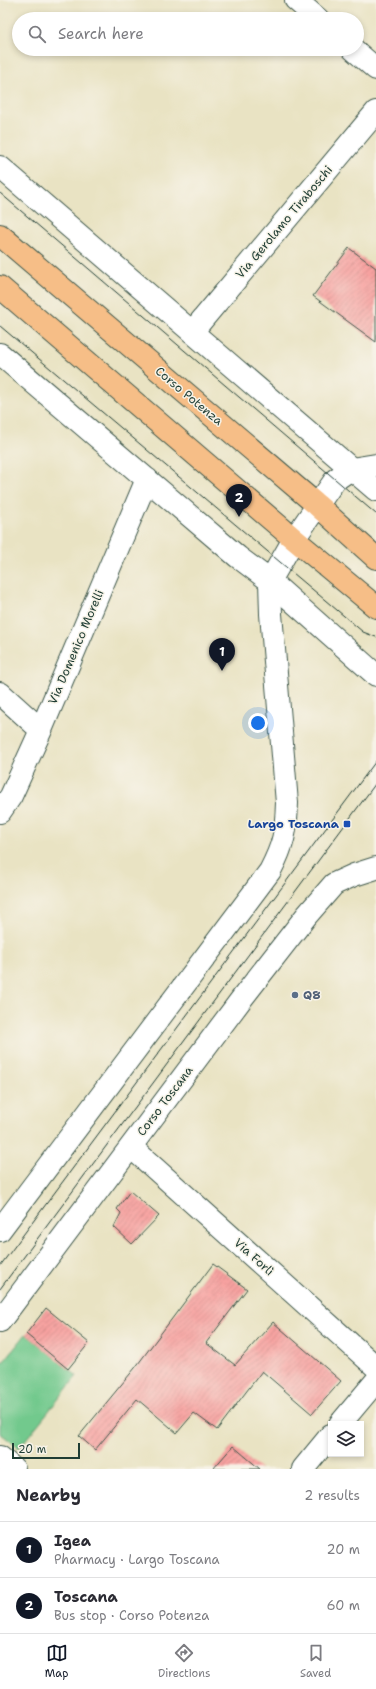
<!DOCTYPE html>
<meta charset="utf-8">
<style>
:root{--surface:#fff;--page:#f2f2f3;--text:#2b2b33;--muted:#7c7c81;--line:#e1e1e2;--accent:#111827}
body{margin:0;font-family:"Shantell Sans",sans-serif;background:var(--page);color:var(--text)}
.controls{position:absolute;right:12px;bottom:12px;display:grid;overflow:hidden;border-radius:0px;box-shadow:0 2px 6px #0003}
.controls button{width:36px;height:36px;display:grid;place-items:center;padding:0;border:0;border-bottom:1px solid var(--line);background:var(--surface);color:var(--text);font:20px sans-serif}
.scale{position:absolute;left:12px;bottom:10px;width:68px;box-sizing:border-box;padding-left:4px;border:2px solid #1f3d34;border-top:0;font-size:11px;line-height:14px;white-space:nowrap;color:#1f3d34;-webkit-text-stroke:3px #f7f3e8;paint-order:stroke}
.you{position:absolute;left:258px;top:723px;width:14px;height:14px;margin:-10px;border:3px solid #fff;border-radius:50%;background:#1a73e8;box-shadow:0 0 0 6px #1a73e833}
.badge{display:grid;place-items:center;width:26px;height:26px;border-radius:50%;background:var(--accent);color:#fff;font-size:13px;font-weight:700}
.pin{position:absolute;translate:-50% -33px;filter:drop-shadow(0 1px 2px #0008)}
.pin::after{content:'';position:absolute;top:21px;width:14px;height:12px;background:inherit;clip-path:polygon(0 0,100% 0,50% 100%)}
.list{margin:0;padding:0;list-style:none}
h2{display:flex;justify-content:space-between;align-items:center;height:52px;margin:0;padding:0 16px;font-size:17px}
h2 small{font-size:13px;font-weight:400;color:var(--muted)}
.list li{display:grid;grid-template-columns:26px 1fr auto;gap:12px;align-items:center;box-sizing:border-box;height:56px;padding:0 16px;border-top:1px solid var(--line)}
.list b{display:block;font-size:15px;white-space:nowrap}
.list p{margin:0;font-size:13px;white-space:nowrap;color:var(--muted)}
.list em{font-size:13px;font-style:normal;color:var(--muted)}
.icon{flex:none;width:22px;height:22px;fill:none;stroke:currentColor;stroke-width:2;stroke-linecap:round;stroke-linejoin:round}
.map{position:relative;flex:none;width:376px;height:1469px;overflow:hidden}
.search{position:absolute;background:var(--surface);box-shadow:0 2px 6px #0003;left:12px;right:12px;top:12px;height:44px;display:flex;align-items:center;gap:10px;box-sizing:border-box;padding:0 14px;border-radius:22px;color:var(--muted);font-size:15px}
.sheet{height:164px;background:var(--surface)}
nav{display:flex;justify-content:space-around;align-items:center;box-sizing:border-box;height:56px;border-top:1px solid var(--line);background:var(--surface);font-size:11px;color:var(--muted)}
nav a{display:grid;justify-items:center;gap:2px}
nav .on{color:var(--accent)}
.map>svg:first-child{display:block}
.green{fill:#72c98d;stroke:#488360}
.building{fill:url(#building-hatch)}
.lines{fill:none;stroke-linecap:round;stroke-linejoin:round}
.minor-casing{stroke:#3d5649;stroke-width:24}
.tertiary-casing{stroke:#3d5649;stroke-width:24}
.primary-casing{stroke:#3d5649;stroke-width:24}
.minor{stroke:#fff;stroke-width:22}
.tertiary{stroke:#fff;stroke-width:22}
.primary{stroke:#f6be87;stroke-width:22}
.tram{stroke:#1f3d34;stroke-width:1}
.transit-dot{fill:#1a4fb4;stroke:#f7f3e8;stroke-width:1.5}
.service-dot{fill:#5c6f8a;stroke:#f7f3e8;stroke-width:1.5}
.labels{text-anchor:middle;dominant-baseline:central;stroke-width:3;stroke-linejoin:round;paint-order:stroke}
.street-label{font-size:12px;fill:#1f3d34;stroke:#f7f3e8}
.transit-label{font-size:12px;font-weight:bold;fill:#164399;stroke:#f7f3e8;text-anchor:end}
.service-label{font-size:12px;font-weight:bold;fill:#4e5e75;stroke:#f7f3e8;text-anchor:start}
</style>
<div class="map">
<svg width="376" height="1469" viewBox="0 0 376 1469">
<defs>
<pattern id="building-hatch" width="6" height="6" patternUnits="userSpaceOnUse"><rect width="6" height="6" fill="#f8a2a0"/><path d="M-1 1l2-2M0 6l6-6M5 7l2-2" fill="none" stroke="#c88583"/></pattern>
</defs>
<rect width="100%" height="100%" fill="#f7f3e8"/>
<filter id="ink" filterUnits="userSpaceOnUse"><feTurbulence type="fractalNoise" baseFrequency=".025" numOctaves="2"/><feDisplacementMap in="SourceGraphic" scale="8" xChannelSelector="R" yChannelSelector="G"/><feConvolveMatrix kernelMatrix="1 2 1 2 8 2 1 2 1" color-interpolation-filters="sRGB"/></filter>
<filter id="wash" filterUnits="userSpaceOnUse"><feTurbulence type="fractalNoise" baseFrequency=".012" numOctaves="4" result="noise"/><feDisplacementMap in="SourceGraphic" scale="16" xChannelSelector="R" yChannelSelector="G"/><feGaussianBlur stdDeviation="0.9" result="paint"/><feColorMatrix in="noise" values="0 0 0 0 0 0 0 0 0 0 0 0 0 0 0 0 0 1.4 0 .05"/><feComposite in="paint" operator="in"/></filter>
<g filter="url(#wash)">
<rect width="100%" height="100%" fill="#e9e3c3"/>
<path class="green" d="M26 1334 77 1376 19 1448 0 1433V1366Z"/>
<g id="blocks">
<path class="building" d="M349 248 376 268V342L313 296Z
M130 1191 159 1216 132 1244 114 1227 121 1213 117 1209Z
M213 1264 247 1289 206 1343 235 1365 273 1322 341 1381 312 1414 262 1371 217 1430 194 1413 177 1433 137 1399 95 1450 79 1436 135 1368Z
M46 1308 89 1343 68 1369 26 1334Z
M233 1446 260 1469H213Z"/>
</g>
</g>
<g filter="url(#ink)">
<use href="#blocks" fill-opacity="0" stroke="#3d5649" stroke-width="1"/>
<g class="lines">
<g class="minor-casing">
<path id="minor" d="M296 0 318 19
M353 49 376 69
M0 167 376 490
M192 332 376 112
M0 354 238 557 270 581 376 675
M0 693 41 730
M0 812 11 796 41 730 147 479
M131 1147 376 1367
M340 1424 376 1381
M0 1457 14 1469
M303 1469 331 1435"/>
</g>
<g class="tertiary-casing">
<path id="tertiary" d="M0 1230 270 871C284 844 286 832 287 803L271 614 270 581 294 539 335 480 351 469 376 465
M0 1321 243 997 307 915 334 884 354 875 376 868"/>
</g>
<g class="primary-casing">
<path id="primary" d="M0 235 317 505 376 558
M0 287 294 539 376 607"/>
</g>
<use href="#minor" class="minor"/>
<use href="#tertiary" class="tertiary"/>
<use href="#primary" class="primary"/>
<path class="tram" d="M0 193 376 514
M0 326 363 632 376 637
M0 1266 376 761
M0 1289 376 783"/>
</g>
</g>
<rect class="transit-dot" x="343" y="820" width="8" height="8" rx="2"/>
<circle class="service-dot" cx="295" cy="995" r="4"/>
<g class="labels">
<g class="street-label">
<text transform="translate(284 222) rotate(-50)">Via Gerolamo Tiraboschi</text>
<text transform="translate(189 396) rotate(40)">Corso Potenza</text>
<text transform="translate(76 647) rotate(-67)">Via Domenico Morelli</text>
<text transform="translate(165 1101) rotate(-53)">Corso Toscana</text>
<text transform="translate(254 1257) rotate(42)">Via Forlì</text>
</g>
<g class="transit-label">
<text x="339" y="824">Largo Toscana</text>
</g>
<g class="service-label">
<text x="303" y="995">Q8</text>
</g>
</g>
</svg>
<div class="controls">
<button><svg class="icon" aria-label="layers" viewBox="0 0 24 24"><path d="M12 4l9 5-9 5-9-5zM3 14l9 5 9-5"/></svg></button>
</div>
<div class="scale">20 m</div>
<div class="you"></div>
<div class="pin badge" style="left:222px;top:671px">1</div>
<div class="pin badge" style="left:239px;top:517px">2</div>
<div class="search"><svg class="icon" aria-label="search" viewBox="0 0 24 24"><circle cx="10" cy="10" r="6"/><path d="M15 15l6 6"/></svg>Search here</div>
</div>
<section class="sheet">
<h2>Nearby<small>2 results</small></h2>
<ul class="list">
<li><span class="badge">1</span><div><b>Igea</b><p>Pharmacy · Largo Toscana</p></div><em>20 m</em></li>
<li><span class="badge">2</span><div><b>Toscana</b><p>Bus stop · Corso Potenza</p></div><em>60 m</em></li>
</ul>
</section>
<nav>
<a class="on"><svg class="icon" aria-label="map" viewBox="0 0 24 24"><path d="M3 6l6-2 6 2 6-2v14l-6 2-6-2-6 2zM9 4v14M15 6v14"/></svg>Map</a>
<a><svg class="icon" aria-label="directions" viewBox="0 0 24 24"><path d="M12 3l9 9-9 9-9-9zM9 14v-3h6M13 9l2 2-2 2"/></svg>Directions</a>
<a><svg class="icon" aria-label="saved" viewBox="0 0 24 24"><path d="M7 4h10v16l-5-4-5 4z"/></svg>Saved</a>
</nav>
